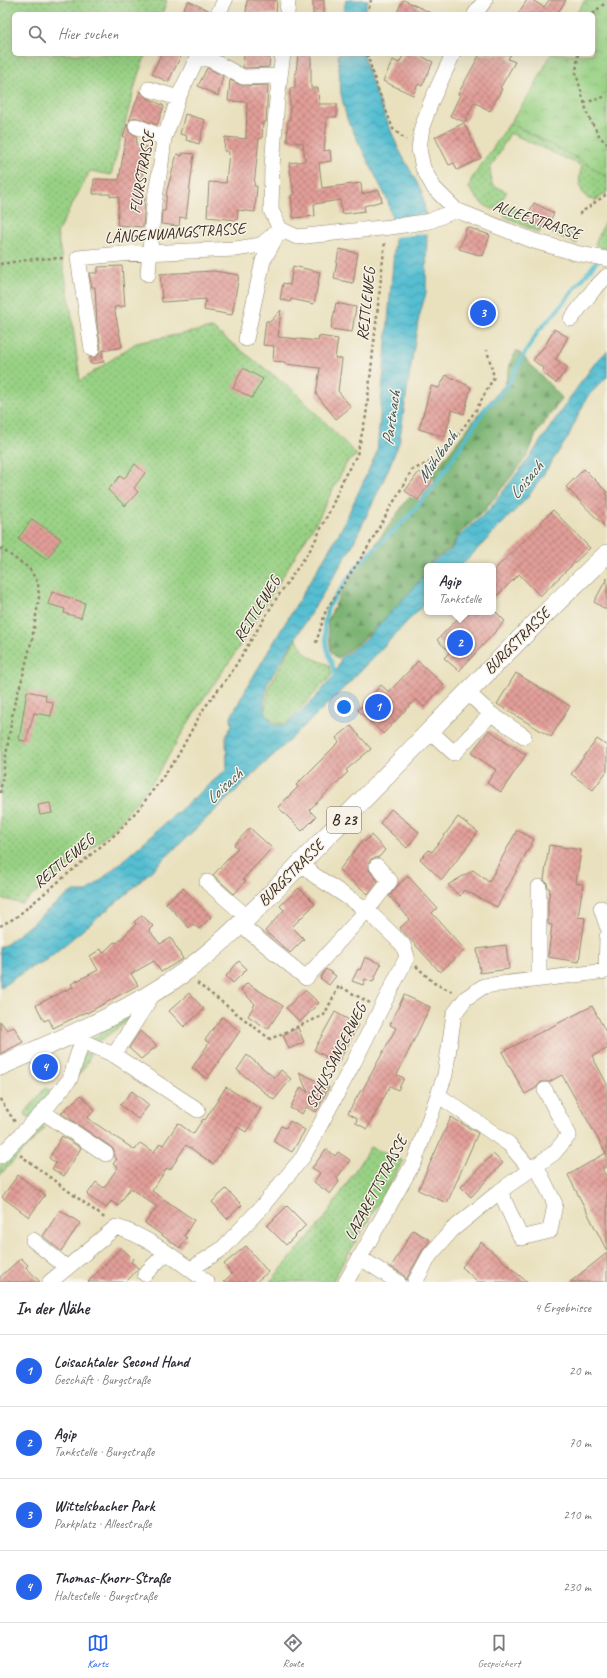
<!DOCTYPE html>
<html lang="de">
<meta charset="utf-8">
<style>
:root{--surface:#fff;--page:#f2f2f3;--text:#2b2b33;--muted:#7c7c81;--line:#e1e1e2;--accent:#2563eb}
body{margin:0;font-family:Caveat,sans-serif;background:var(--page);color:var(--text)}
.you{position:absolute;left:344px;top:707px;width:14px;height:14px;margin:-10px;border:3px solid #fff;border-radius:50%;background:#1a73e8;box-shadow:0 0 0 6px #1a73e833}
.badge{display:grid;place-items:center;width:26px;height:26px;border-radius:50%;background:var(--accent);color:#fff;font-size:13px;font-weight:700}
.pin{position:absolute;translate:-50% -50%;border:2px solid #fff;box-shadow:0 1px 4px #0006}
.popup{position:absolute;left:424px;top:563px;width:72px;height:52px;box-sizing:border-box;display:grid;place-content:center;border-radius:6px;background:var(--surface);filter:drop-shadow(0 1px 3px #0005);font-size:13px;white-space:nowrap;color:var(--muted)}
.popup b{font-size:15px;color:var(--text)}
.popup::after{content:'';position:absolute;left:50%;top:100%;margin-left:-8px;border:8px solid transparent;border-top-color:var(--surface)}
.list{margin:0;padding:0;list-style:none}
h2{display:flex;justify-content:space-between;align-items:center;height:52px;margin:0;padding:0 16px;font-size:17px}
h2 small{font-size:13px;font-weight:400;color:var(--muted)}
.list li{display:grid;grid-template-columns:26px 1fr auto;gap:12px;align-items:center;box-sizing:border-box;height:72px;padding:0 16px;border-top:1px solid var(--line)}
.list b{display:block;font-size:15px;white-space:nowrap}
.list p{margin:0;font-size:13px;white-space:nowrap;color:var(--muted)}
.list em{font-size:13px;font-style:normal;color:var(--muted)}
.icon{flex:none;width:22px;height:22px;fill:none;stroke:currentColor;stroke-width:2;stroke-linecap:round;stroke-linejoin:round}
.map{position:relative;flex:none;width:607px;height:1282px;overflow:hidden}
.search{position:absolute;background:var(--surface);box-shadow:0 4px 16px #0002;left:12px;right:12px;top:12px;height:44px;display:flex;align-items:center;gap:10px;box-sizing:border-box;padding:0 14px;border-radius:6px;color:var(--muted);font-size:15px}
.sheet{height:340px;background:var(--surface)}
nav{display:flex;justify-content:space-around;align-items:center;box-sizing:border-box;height:56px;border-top:1px solid var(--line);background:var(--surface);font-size:11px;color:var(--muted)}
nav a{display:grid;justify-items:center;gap:2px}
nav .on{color:var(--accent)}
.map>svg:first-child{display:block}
.grass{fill:url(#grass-dots);stroke:#6a7e51}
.forest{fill:url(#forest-firs);stroke:#5a6e48}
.park{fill:url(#park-crowns);stroke:#6a7e51}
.water{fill:url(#water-waves);stroke:#487478}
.pier{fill:#e9e1be}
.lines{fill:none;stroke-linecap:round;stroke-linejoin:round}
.stream{stroke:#54bed1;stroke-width:4}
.building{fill:url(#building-cross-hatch)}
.minor-casing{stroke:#92866e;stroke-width:16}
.major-casing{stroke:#92866e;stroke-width:20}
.path{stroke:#92866e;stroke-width:2.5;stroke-dasharray:3 3;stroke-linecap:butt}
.minor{stroke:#fff;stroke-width:15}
.major{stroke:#fff;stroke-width:19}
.labels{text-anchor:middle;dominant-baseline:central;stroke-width:3;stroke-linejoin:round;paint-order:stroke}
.shield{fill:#f7f3e8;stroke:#73665b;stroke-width:1}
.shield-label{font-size:15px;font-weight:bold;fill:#3b2a1e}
.street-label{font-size:16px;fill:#3b2a1e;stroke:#f7f3e8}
.water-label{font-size:17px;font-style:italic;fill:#425654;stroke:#f7f3e8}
</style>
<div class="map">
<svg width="607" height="1282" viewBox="0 0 607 1282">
<defs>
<pattern id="grass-dots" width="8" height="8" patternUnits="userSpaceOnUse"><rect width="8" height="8" fill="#98d184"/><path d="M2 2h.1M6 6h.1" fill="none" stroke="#7daa6b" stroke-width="1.8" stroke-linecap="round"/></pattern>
<pattern id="forest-firs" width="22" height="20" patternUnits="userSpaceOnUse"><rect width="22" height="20" fill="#7ab372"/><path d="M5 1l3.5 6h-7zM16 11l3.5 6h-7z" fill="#65925d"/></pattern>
<pattern id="park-crowns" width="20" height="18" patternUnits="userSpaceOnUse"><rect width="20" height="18" fill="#98d184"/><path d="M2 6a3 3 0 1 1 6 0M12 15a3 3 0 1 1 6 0" fill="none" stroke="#7daa6b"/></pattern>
<pattern id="water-waves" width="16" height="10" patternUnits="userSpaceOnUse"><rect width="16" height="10" fill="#54bed1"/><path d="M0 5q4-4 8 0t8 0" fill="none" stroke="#479ba9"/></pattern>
<pattern id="building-cross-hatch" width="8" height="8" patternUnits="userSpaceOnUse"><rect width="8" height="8" fill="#e29e99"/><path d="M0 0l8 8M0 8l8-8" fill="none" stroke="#b8817c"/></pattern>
</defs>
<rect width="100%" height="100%" fill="#f7f3e8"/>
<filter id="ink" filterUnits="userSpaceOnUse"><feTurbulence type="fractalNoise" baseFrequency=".025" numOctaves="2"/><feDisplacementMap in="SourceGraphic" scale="8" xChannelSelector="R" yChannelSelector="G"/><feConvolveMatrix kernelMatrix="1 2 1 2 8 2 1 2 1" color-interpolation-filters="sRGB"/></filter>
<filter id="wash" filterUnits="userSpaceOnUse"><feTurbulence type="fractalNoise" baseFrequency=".012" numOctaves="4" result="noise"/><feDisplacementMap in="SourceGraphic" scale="16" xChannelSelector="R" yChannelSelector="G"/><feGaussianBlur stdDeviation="0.9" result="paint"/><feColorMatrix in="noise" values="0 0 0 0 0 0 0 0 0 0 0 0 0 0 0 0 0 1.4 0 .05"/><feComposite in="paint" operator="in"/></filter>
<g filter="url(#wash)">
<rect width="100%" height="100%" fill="#e9e1be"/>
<path class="grass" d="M0 0H167L162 14H14V54H146L138 75 111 175 90 171 57 233 70 303 80 381 136 343 212 328 294 391 357 455 347 462 318 519 232 658 199 705 154 780 112 831 22 904 0 898Z
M510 123 585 162 607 177V192L597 200 588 199C578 189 578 179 582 166L510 133 490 169 492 185 507 192 495 210C478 203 480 201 469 188L471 180Z
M512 206 523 213 520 218 541 229 539 233 504 216 507 208Z
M607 217V248H601L595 244Z
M550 225 579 238 577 244 547 231Z
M296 638 303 650 310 657 329 665 332 675 286 724 275 723 268 717 265 711 269 686Z
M139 1012 96 1044 92 1040 106 1029Z
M85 1052 90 1053C89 1060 83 1072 77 1076Z
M45 1088 51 1091 33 1116 27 1117 25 1113Z
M41 1124 45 1128 0 1175V1165Z
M370 1147 403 1161 332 1282H270L325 1218Z"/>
<path class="forest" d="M517 350 562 398 536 434 528 455 485 510 460 533 451 548 432 560 429 566H427C427 578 376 629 365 638 356 645 346 652 337 659L331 651 327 622 341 593 409 497 419 501 435 480 430 477 481 411 505 385 511 361Z"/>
<path class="park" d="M585 0H607V177L582 161 510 123 533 89 551 54H593V14H576Z"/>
<path class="water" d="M346 0H368L364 14H343Z
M338 54H364L366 65 374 88 398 148 422 192 427 224 426 293 419 317 411 365 399 443 384 479 351 548 267 684C265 703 259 711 275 725H286L313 700 335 675 341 658 365 640 424 577 427 572V601L338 694 129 892 46 960 28 969 0 988V947L7 944 48 910 72 892H87L227 769 226 736 232 725 231 717 247 687 342 528 377 452 395 239 394 227 388 201 347 119 341 94Z
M607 351V377L587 397 567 439 528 497 461 566H430L433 561 452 549 458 537 488 511 532 454 569 399 595 363Z"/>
<path class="pier" d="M425 214 429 233 394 237 391 219Z"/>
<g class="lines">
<path class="stream" d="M337 680 327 648 324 625 328 607 355 568 410 515 438 481 485 409 506 388 522 358 539 330 555 313 597 261"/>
</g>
<g id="blocks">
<path class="building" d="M247 0H277L276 14H246Z
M313 0H324V14H313Z
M403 0H404L433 14H396Z
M527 0H532L544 7 549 0H566L557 14H518Z
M188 1 210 11 209 14H181Z
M161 54H182L168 82 152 74Z
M244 54H270L269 67 245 68 243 67Z
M298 54H311V88H318L319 104H337V117H327L324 151 330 150 331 161 319 163 322 188 361 183 362 194 379 190 382 201 364 206 365 211 342 214 340 200 314 204 315 216 293 218 291 195H294L289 163 305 161 303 143 287 141 288 120H290V88H295V73H296Z
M404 54H417L433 62 422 86 418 84 413 95 383 81 393 60 399 63Z
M480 54H511L508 59 515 62 500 88 502 89 490 111 474 102 465 122 450 116 460 95 458 94Z
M207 68 223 76 218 96 198 86Z
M230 80 243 86 268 85 266 122H263L262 138H259L254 186H257L255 212 238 210 237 220 207 217 209 182 226 183 229 152 224 151 225 137 246 139 247 102 228 101Z
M140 91 146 97 164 106 157 125 135 117 129 121Z
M185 114 205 120 199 144 186 140 187 136 180 134Z
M464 123 481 158 457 170 454 163 449 165 435 137Z
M127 124 129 132 137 136 136 145 147 147 139 195 145 196 143 227 117 225 119 197 110 196V194H93L94 179 119 180 126 137H123Z
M183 153 194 154 186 218 180 217 179 226 161 224 162 211H165L167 190 177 154 182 156Z
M534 203 554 213 546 229 526 218Z
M467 227 490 235 483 256 459 249Z
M339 249 358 253 353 283 334 279Z
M122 266 125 306 114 307 122 347 102 351 104 362 91 364 89 358H94L98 356 101 348 97 325 95 287H92L89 273H98V267Z
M293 266 320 272 314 304 291 299 290 302 280 299 283 283 290 285Z
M214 271 239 275 232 315 204 310 206 299 162 302 160 274Z
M336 303 356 307 352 332 331 329Z
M281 310 278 337 318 341 319 336 338 339 335 358 342 359 338 391 351 407 336 419 316 394 320 368 285 364V362L273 361 274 346 263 345 266 321H271Z
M554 329 568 337 556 359 568 368 556 383 542 372 544 369 533 360 546 344Z
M243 368 263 379 252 398 233 388Z
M446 375 471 387 464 414 452 410 445 437 419 429 431 386 439 388Z
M135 464 145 473 134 488 138 492 125 506 108 490 120 476 124 479Z
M584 469 607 492V529L566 487Z
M419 472 432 481 418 500 405 491Z
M553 510 590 548 540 596 519 574 493 600V571L542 523 541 522Z
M32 519 61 539 47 559 18 539Z
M607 578V610L594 602Z
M52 592 85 603 81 618 64 613 65 609 48 604Z
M464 612H496L505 621 459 671 444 658 450 652 437 640Z
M418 661 444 685 424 707 416 699 383 734 358 710 381 685 389 692Z
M516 673 570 706 551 737 497 704Z
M27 691 46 695 45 701 53 702 51 716 34 713 26 741 19 740Z
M351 726 371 749 346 770 348 772 309 810 316 817 302 831 278 807 298 787 296 785 339 742 336 738Z
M489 730 526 755 501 792 487 783 496 770 471 753Z
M597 739 607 746V771L593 790 571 774Z
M50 803 52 813 40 815 38 805Z
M391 809 419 832 407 848 380 823Z
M458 817 478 832 442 880 420 859 429 850 432 852Z
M250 828 272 848 243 879 246 881 234 894 213 875 238 848 234 845Z
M517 830 534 839 497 907 464 890 460 896 448 885 473 870 489 882Z
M371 835 385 850 379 857 371 859 369 863V870L378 881 368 894 339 870 363 840 365 842Z
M549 845 581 850 576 883 583 884 578 917 585 918 579 962 548 957 552 925 548 924V902L550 889 548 888 547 883 544 880Z
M408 876 437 908 432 913 465 950 440 972 400 928 410 919 389 896 397 886Z
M183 888 211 917 199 929 193 924 189 928 166 903Z
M299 888 315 904 292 927 304 939 290 953 265 931 284 910 280 906Z
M142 915 153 926 149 930 160 944 171 938 183 959 161 972 154 961 131 974 138 985 87 1013 86 1012 53 1028 49 1019 44 1021 36 1005 73 987 71 984 98 970 90 956 101 949 103 953 114 942 117 943 136 924 134 922Z
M506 945 509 969 480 973 477 949Z
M365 957 381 964 373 982 365 979 363 985 352 981 358 969 360 970Z
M239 961 247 969 233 983 226 976Z
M326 969 336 976 329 985 320 978Z
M247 983 283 1006 268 1029 248 1016 255 1004 241 990Z
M305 990 319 1003 300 1022 286 1008Z
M189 993 204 1009 184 1027 169 1011Z
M404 995 430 1007 397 1075 404 1078 398 1090 390 1086 367 1129 356 1123 357 1118 348 1113 361 1090 362 1091 396 1028 390 1025Z
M592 1006 607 1034V1049L592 1056 607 1084V1166L602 1169 607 1177V1251L568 1175 606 1153 562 1075 549 1082H541L536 1088 525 1094 502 1052Z
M335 1012 358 1025 338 1063 314 1050Z
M222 1017 240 1031 207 1079 192 1068 209 1043 205 1040Z
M0 1021 7 1030 14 1027 23 1042 0 1054Z
M298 1028 304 1042 289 1049 283 1035Z
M140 1031 157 1046 141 1059 129 1048Z
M247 1055 275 1078 281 1070 291 1079 274 1100 237 1070Z
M299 1072 329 1087 316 1112 306 1107 302 1114 290 1108 301 1087 308 1093Z
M226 1087 261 1109 246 1132 238 1127 213 1164 186 1145 170 1170 167 1168 152 1191 194 1220 184 1236 187 1238 180 1248 145 1223 157 1207 130 1188 118 1206 111 1201 106 1208 87 1195 96 1182 104 1188 118 1167 113 1164 117 1159 114 1157V1150L111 1147 61 1113 81 1095 95 1110 87 1118 135 1150 140 1143 154 1152 160 1143 163 1145 178 1123 193 1134 203 1119 205 1120Z
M132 1091 149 1105 138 1119 120 1105Z
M451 1117 478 1133 447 1203 418 1190Z
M290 1121 305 1130 292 1152 273 1141 281 1126 286 1128Z
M62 1136 81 1148 64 1176 52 1169 56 1163 49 1158Z
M326 1149 335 1156 338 1152 350 1160 337 1178 339 1182 330 1194 314 1182 320 1173 312 1168Z
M493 1154 503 1163 471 1197 461 1187Z
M18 1175 45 1195 29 1217 2 1197Z
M226 1189 242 1205 227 1219 212 1202Z
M287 1206 306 1225 286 1245 267 1226Z
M60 1210 80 1223 61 1251 43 1236Z
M413 1230 430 1240 422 1251 406 1280 403 1274 391 1267Z
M481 1242 527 1282H478L462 1267Z
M246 1246 268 1272 256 1282H223L232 1274 224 1264Z
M121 1247 133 1259 131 1262 138 1268 137 1270 126 1282H88Z
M607 1253V1282H570Z
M21 1258 28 1265 26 1267 40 1282H0V1277Z"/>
</g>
</g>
<g filter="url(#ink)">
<use href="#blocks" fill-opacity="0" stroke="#92866e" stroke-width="1"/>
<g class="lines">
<g class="minor-casing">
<path id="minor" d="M218 14 225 0
M287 14 288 0
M475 14 485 0
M453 54 431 102 422 127 419 149 423 168 434 188 456 210 534 241 576 253 607 259
M198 56 213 61 243 77 280 76
M149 89 178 98
M136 126 164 138
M280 229 297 237 391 227 430 221 456 210
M280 229 271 210 272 167 277 99 283 54
M148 274 154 203 161 164 164 138 173 115 178 98 199 54
M571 319 594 289 607 276
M246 339 263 261 277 235
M92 349 78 258 121 254 236 249 261 245 280 229
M467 692 491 714 524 736
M430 731 454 753 491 714
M207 882 247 917
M601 908 607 926
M240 924 306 978 367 910 390 881 377 866
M606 971 607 937
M539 979V887
M82 1041 114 1055 155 991
M114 1055 198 1110
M438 1095 509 1144 530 1169
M43 1112 106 1154
M0 1156 43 1112 70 1079 82 1041 84 1030
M500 1191 521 1238 550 1231 555 1204 536 1165
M33 1240 66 1267
M359 1257 398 1282
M191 1269 222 1249 259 1210 303 1157 354 1062 407 957 403 945 367 910 314 875 301 863
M145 1274 166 1253
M50 1282 116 1227C148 1236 180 1262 207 1282
M346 1282 415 1160 445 1075 454 1014 466 998 484 986 607 971
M415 1282 430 1255 452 1230 500 1191 554 1153 569 1135 545 1090"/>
</g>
<g class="major-casing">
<path id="major" d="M0 1066C62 1039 127 1013 183 973 236 934 280 884 326 837 420 743 510 645 607 554"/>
</g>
<path class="path" d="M367 14 371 0
M593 14 601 6 607 3
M367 54 377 87 393 129 406 140
M578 54 576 73 588 116 600 137 607 144
M584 103 607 96
M579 214 607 194
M0 264 34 259 65 258
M0 548 29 568 38 583 39 598 32 639 21 683 14 705 0 793
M316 643 326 610 365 552 412 470 442 457 476 410 494 377 487 350
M0 926 15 918 118 832 142 805 176 759 202 711 231 673 276 599 312 547 332 506 344 477 357 455 366 416 385 241
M416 966 434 983 455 993
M197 983 270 1039 324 1015 339 986 370 1003
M0 1099 15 1122
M20 1155 106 1219"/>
<use href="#minor" class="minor"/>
<use href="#major" class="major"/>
</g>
</g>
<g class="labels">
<rect class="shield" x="327" y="807" width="34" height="26" rx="3"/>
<g class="shield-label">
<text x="344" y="820">B 23</text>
</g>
<g class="street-label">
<text transform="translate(142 172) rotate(-80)">FLURSTRASSE</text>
<text transform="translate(537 220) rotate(19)">ALLEESTRASSE</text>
<text transform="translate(175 233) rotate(-4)">LÄNGENWANGSTRASSE</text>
<text transform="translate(366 304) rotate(-84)">REITLEWEG</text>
<text transform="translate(257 609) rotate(-58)">REITLEWEG</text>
<text transform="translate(517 641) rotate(-45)">BURGSTRASSE</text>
<text transform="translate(64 861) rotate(-40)">REITLEWEG</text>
<text transform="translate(291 873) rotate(-45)">BURGSTRASSE</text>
<text transform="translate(336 1056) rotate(-63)">SCHUSSANGERWEG</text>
<text transform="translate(376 1188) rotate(-62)">LAZARETTSTRASSE</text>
</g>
<g class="water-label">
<text transform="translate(391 418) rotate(-82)">Partnach</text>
<text transform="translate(437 457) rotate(-55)">Mühlbach</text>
<text transform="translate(526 480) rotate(-50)">Loisach</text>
<text transform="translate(224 786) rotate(-43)">Loisach</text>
</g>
</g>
</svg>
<div class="you"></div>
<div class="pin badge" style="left:378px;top:707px">1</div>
<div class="pin badge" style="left:460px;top:643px">2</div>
<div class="popup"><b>Agip</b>Tankstelle</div>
<div class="pin badge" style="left:483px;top:313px">3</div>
<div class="pin badge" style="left:45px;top:1067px">4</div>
<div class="search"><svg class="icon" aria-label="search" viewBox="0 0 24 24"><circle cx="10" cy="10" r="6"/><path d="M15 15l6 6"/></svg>Hier suchen</div>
</div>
<section class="sheet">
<h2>In der Nähe<small>4 Ergebnisse</small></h2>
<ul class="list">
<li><span class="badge">1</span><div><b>Loisachtaler Second Hand</b><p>Geschäft · Burgstraße</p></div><em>20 m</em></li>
<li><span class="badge">2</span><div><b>Agip</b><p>Tankstelle · Burgstraße</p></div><em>70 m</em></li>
<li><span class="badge">3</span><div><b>Wittelsbacher Park</b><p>Parkplatz · Alleestraße</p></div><em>210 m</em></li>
<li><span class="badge">4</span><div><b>Thomas-Knorr-Straße</b><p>Haltestelle · Burgstraße</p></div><em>230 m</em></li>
</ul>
</section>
<nav>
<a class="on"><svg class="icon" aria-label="map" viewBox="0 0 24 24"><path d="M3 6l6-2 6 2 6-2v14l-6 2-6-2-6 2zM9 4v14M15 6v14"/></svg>Karte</a>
<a><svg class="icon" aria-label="directions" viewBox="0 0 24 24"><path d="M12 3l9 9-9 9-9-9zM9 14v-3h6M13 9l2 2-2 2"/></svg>Route</a>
<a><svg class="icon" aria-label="saved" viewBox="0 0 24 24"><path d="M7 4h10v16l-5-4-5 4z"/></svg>Gespeichert</a>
</nav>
